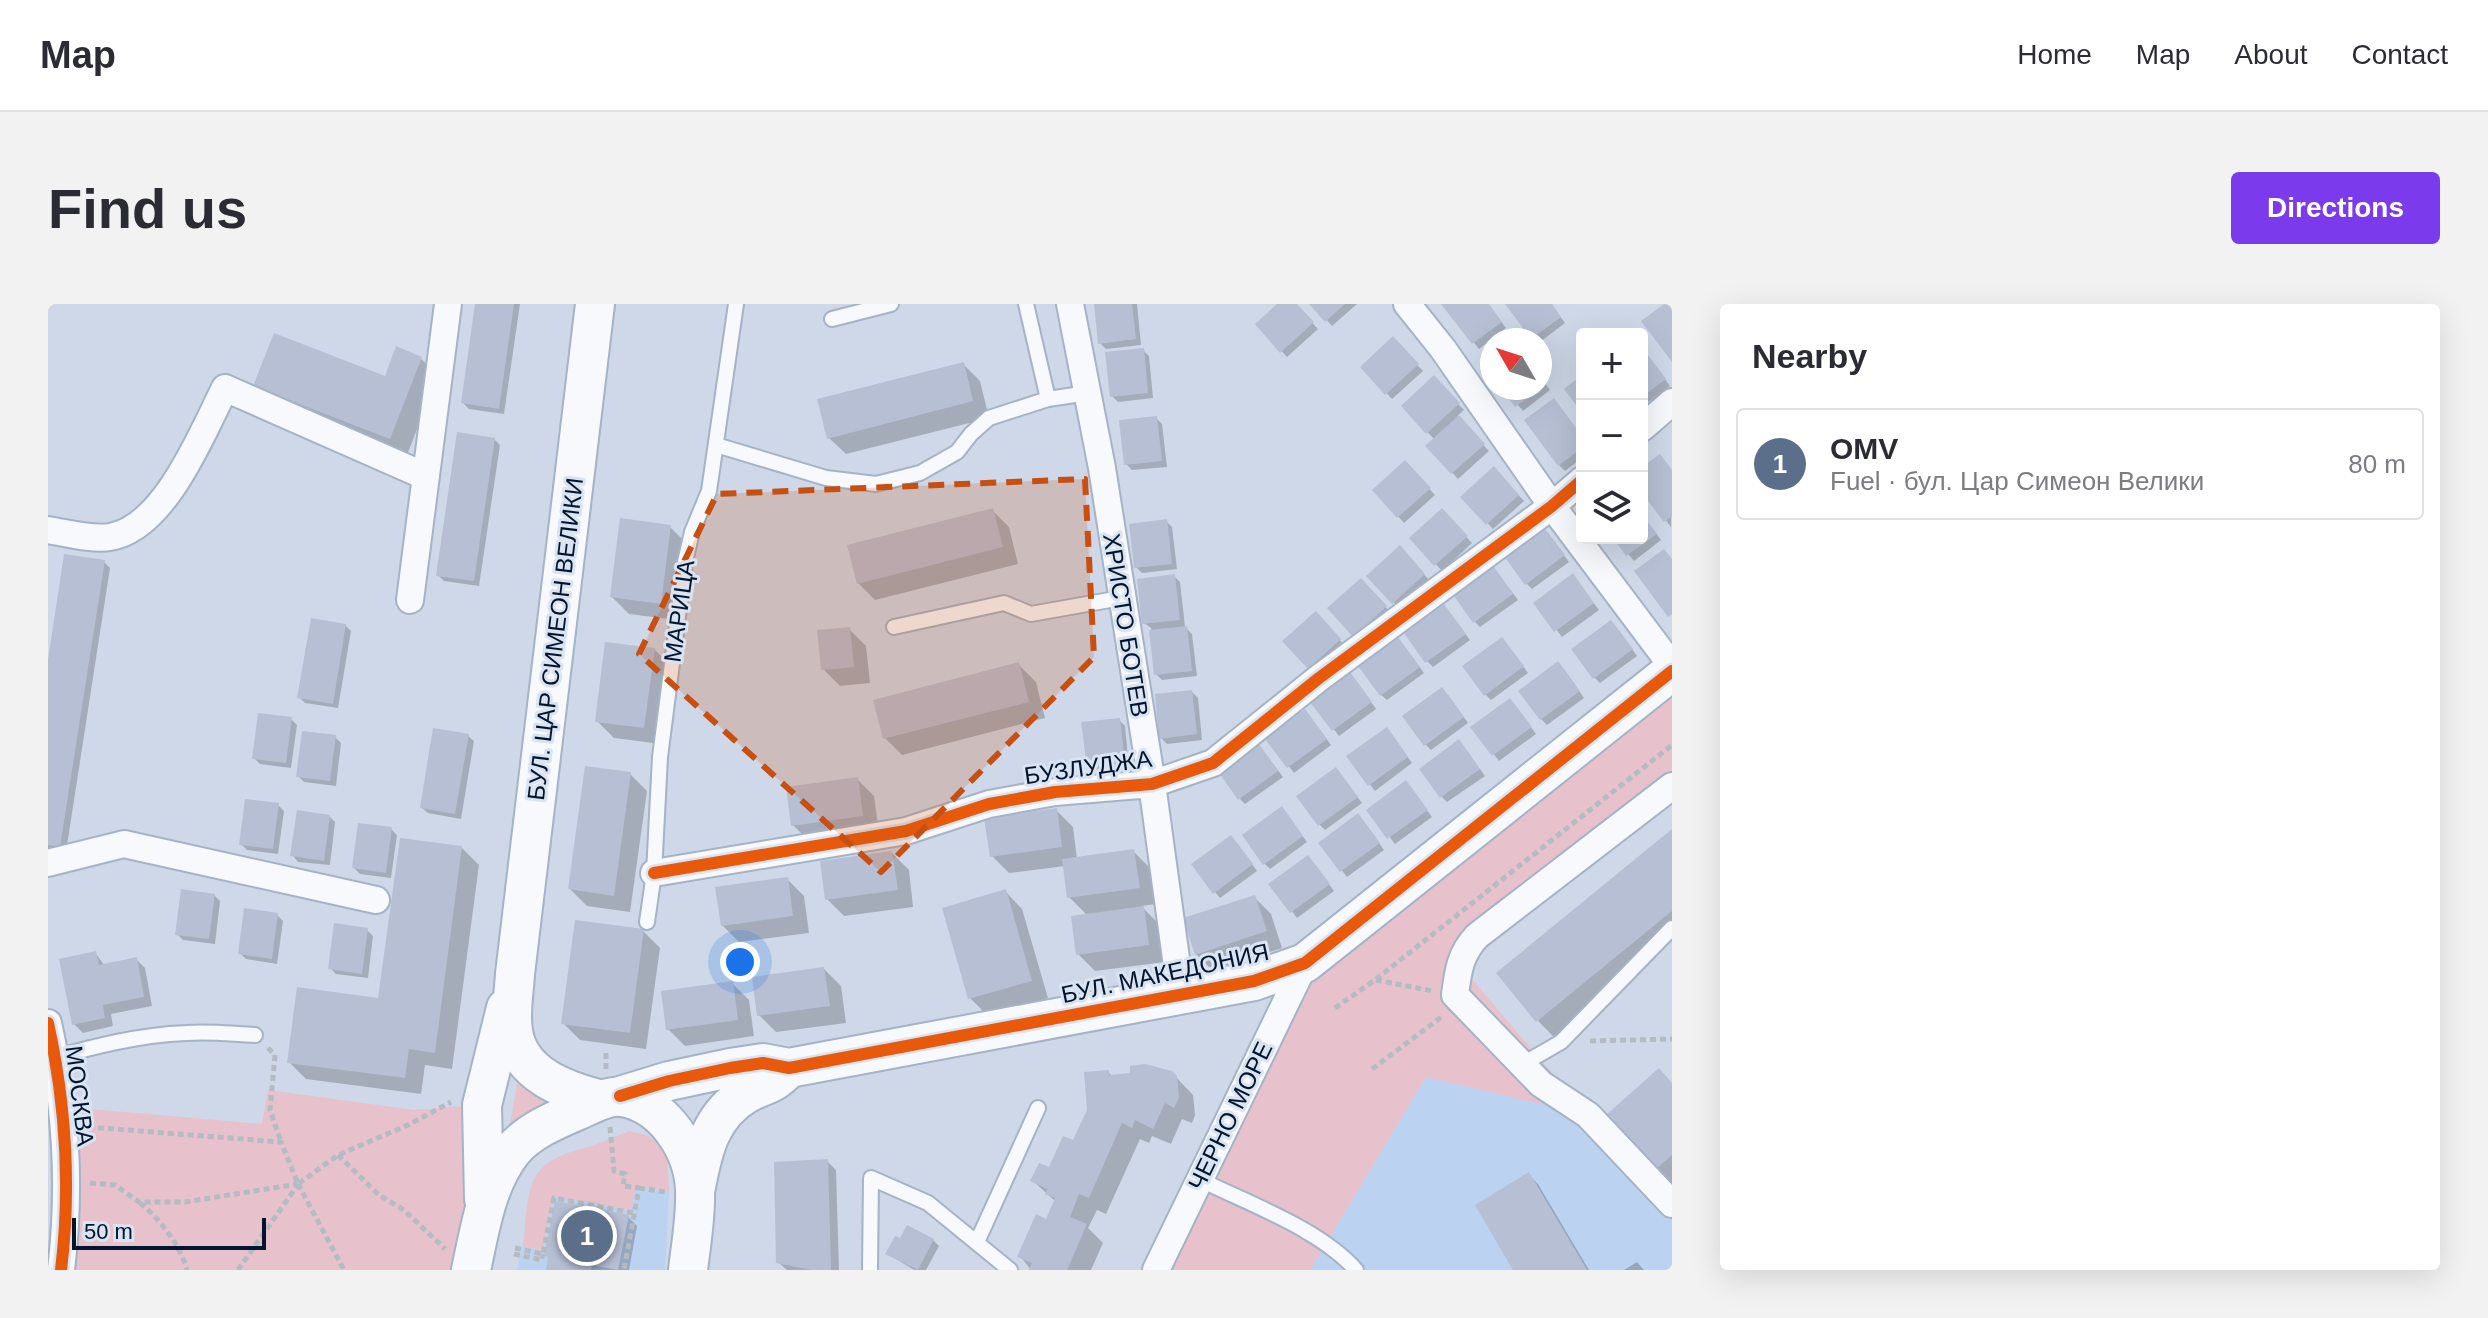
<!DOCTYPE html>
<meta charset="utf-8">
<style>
:root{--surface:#fff;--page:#f2f2f3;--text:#2b2b33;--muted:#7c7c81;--line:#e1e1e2;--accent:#7c3aed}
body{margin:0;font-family:Arial,sans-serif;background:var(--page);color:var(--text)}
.controls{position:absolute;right:24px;top:24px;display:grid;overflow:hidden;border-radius:8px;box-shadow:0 8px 32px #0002}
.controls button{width:72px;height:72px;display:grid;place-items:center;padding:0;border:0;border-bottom:2px solid var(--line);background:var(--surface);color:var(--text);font:40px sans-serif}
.compass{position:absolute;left:1432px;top:24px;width:72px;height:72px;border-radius:50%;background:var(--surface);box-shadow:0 8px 32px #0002;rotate:309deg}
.scale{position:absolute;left:24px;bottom:20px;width:194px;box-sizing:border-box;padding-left:8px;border:4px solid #03152d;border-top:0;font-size:22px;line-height:28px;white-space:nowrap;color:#03152d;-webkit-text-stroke:6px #d9e3f1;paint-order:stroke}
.you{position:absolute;left:692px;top:658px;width:28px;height:28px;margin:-20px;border:6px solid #fff;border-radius:50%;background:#1a73e8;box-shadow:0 0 0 12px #1a73e833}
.badge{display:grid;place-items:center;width:52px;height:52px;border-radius:50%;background:var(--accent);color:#fff;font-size:26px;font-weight:700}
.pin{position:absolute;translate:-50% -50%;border:4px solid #fff;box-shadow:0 2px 8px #0006}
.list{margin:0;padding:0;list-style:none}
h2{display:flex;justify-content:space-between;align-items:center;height:104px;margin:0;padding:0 32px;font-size:34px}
h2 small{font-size:26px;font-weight:400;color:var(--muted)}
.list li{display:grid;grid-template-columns:52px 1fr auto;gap:24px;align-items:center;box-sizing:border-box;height:112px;margin:0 16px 16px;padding:0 16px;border:2px solid var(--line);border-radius:8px}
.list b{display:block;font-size:30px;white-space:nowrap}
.list p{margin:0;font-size:26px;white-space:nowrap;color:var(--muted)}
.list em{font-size:26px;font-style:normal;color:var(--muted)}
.icon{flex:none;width:44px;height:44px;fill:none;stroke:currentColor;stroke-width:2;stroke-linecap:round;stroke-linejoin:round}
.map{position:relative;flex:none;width:1624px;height:966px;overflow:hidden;border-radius:8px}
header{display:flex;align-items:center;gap:48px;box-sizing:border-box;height:112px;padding:0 40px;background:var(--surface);border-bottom:2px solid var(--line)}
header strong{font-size:38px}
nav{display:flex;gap:44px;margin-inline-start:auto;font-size:28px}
.intro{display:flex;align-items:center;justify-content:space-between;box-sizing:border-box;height:192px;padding:0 48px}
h1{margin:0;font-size:56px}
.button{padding:20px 36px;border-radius:8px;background:var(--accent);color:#fff;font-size:28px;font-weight:700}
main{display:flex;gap:48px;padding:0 48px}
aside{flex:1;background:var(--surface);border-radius:8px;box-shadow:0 8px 32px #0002}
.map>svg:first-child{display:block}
.built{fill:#bbd2f1}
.green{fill:#e7c1cb}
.shadow{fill:#0003}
.building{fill:#b7bfd4}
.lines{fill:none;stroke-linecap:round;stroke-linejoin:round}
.lane-casing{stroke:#a5b3c6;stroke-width:18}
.street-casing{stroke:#a5b3c6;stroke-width:30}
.secondary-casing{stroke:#a5b3c6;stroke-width:42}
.path{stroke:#b5bbc2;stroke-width:5;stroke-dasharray:6 4;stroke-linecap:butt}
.lane{stroke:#f8f9fc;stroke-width:14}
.street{stroke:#f8f9fc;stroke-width:26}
.secondary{stroke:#f8f9fc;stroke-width:38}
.cycleway-casing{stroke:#d9e3f1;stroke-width:17}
.cycleway{stroke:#e8590c;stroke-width:12}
.marked{fill:#c64f11;fill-opacity:0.2;stroke:#c64f11;stroke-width:6;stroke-dasharray:16 10;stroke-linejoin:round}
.labels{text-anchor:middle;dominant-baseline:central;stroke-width:6;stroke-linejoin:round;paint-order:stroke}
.street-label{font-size:24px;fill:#03152d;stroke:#d9e3f1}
</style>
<header>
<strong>Map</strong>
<nav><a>Home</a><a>Map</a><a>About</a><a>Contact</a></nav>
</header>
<div class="intro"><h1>Find us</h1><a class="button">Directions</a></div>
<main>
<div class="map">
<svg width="1624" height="966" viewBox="0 0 1624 966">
<rect width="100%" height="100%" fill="#ced8e8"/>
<path class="built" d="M1378 773 1540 811 1624 900V966H1262Z
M588 882 621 887 617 966H469L474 942 493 946 505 892 582 906Z"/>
<path class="green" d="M1624 367V482L1411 660 1540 811 1378 773 1262 966H1108L1257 659Z
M472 765 505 796 461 825Z
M220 786 366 806 434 801 423 966H13L32 804 214 820Z
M582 827 600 832 619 845 621 887 588 882 583 906 505 892 494 946 475 942C478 923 477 898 484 880 495 852 522 849 546 841 558 837 570 831 582 827Z"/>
<path class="shadow" d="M430 0H472L456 110 421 105 415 99Z
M1048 0H1089L1093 41 1058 45 1052 39Z
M1232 0H1247L1270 25 1239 53 1210 21Z
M1264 0H1309L1284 22Z
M1396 0H1440L1458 24 1431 45Z
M1459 0H1503L1517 19 1492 38V36L1485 34Z
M1345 35 1375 67 1344 95 1315 63Z
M1594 44 1622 82 1595 102 1594 101Z
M1095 46 1101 52 1105 94 1070 98 1064 92Z
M1444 51V68L1436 57Z
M373 55 390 71 359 151 225 99 208 82 338 74Z
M915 60 932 77 941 114 798 150 781 134Z
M1492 73 1502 86 1475 107 1456 84H1492Z
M1386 74 1416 106 1409 112 1441 147 1410 175 1380 142 1387 136 1355 102Z
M1108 114 1114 120 1119 163 1084 166 1078 160Z
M1534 133V154L1517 167 1511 161Z
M446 135 452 141 431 282 396 277 390 271Z
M1357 158 1387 191 1356 219 1327 186Z
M1446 165 1476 197 1445 225 1415 193Z
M1594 166 1624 167 1623 223 1594 186Z
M944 206 961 223 970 260 827 296 810 279Z
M1394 206 1424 239 1394 267 1364 234Z
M1594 211 1613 236 1586 257 1567 234H1594Z
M1118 217 1124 223 1129 265 1094 269 1088 263Z
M622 223 639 240 629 316 581 310 564 293Z
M1500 230 1521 258 1484 285 1478 279Z
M1352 244 1382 277 1351 304 1321 272Z
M56 258 62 264 18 548 0 545V369Z
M1449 268 1470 296 1432 323 1427 318Z
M1126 272 1132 278 1137 323 1144 330 1149 372 1114 376 1108 370 1103 324 1096 319Z
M1313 276 1343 309 1312 337 1282 304Z
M1530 278 1551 306 1514 333 1488 299Z
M1401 308 1422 336 1385 363 1379 357Z
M1268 310 1297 342 1267 370 1237 337Z
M297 321 303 327 290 404 257 399 252 394Z
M1569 324 1589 352 1552 379 1546 373Z
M801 325 818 342 822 379 792 382 775 365Z
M1459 341 1480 369 1443 396 1437 390Z
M1356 342 1376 369 1339 396 1333 391Z
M606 345 623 362 613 440 566 434 549 417Z
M971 361 988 378 997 414 854 451 837 434Z
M1516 365 1536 394 1499 421 1493 415Z
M1308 377 1328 405 1291 432 1265 398Z
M1144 388 1150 394 1154 436 1119 440 1113 434Z
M1400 391 1420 419 1383 446 1377 440Z
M1467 402 1488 430 1451 457 1425 423Z
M1263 414 1283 441 1246 469 1220 435Z
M243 415 249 421 243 464 212 460 206 454Z
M1071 416 1077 422 1081 464 1046 468 1041 462Z
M1344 431 1364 459 1327 487 1301 453Z
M420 432 426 437 413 515 380 509 374 504Z
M287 433 293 439 288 482 256 478 250 472Z
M1416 443 1437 472 1399 498 1394 493Z
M1214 445 1235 473 1197 500 1192 495Z
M582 470 599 487 582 608 539 602 522 585Z
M1293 471 1314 499 1277 526 1271 520Z
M809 475 826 492 831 528 762 538 745 521Z
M1363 485 1384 513 1347 540 1321 506Z
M230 501 236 507 230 550 199 546 193 540Z
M1008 506 1025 523 1029 555 1085 547 1102 564 1108 600 1093 602 1112 621 1117 658 1047 667 1030 650 1040 612 1021 593 1017 562 961 569 944 552Z
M1239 510 1259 538 1222 565 1217 560Z
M281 512 287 518 282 561 250 558 245 552Z
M1316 518 1336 546 1299 573 1273 539Z
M343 525 349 531 343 574 312 570 306 564Z
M1624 528V637L1506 733 1490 717Z
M1189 539 1209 567 1172 594 1167 588Z
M414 544 431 561 404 765 377 761 373 790 258 775 241 758 332 696Z
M844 549 861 566 865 603 796 612 779 595Z
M1266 559 1286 587 1249 614 1223 580Z
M739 575 756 592 761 629 691 638 674 621Z
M958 588 974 605 1000 694 939 711 922 694Z
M166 591 172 597 167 640 135 636 129 630Z
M1206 593 1223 610 1234 644 1165 667 1148 650Z
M229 611 235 617 229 660 198 655 192 649Z
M319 626 325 632 320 674 288 670 282 664Z
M595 627 612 644 598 745 532 736 515 719Z
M48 650 57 662 88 655 97 664 104 702 63 710 65 722 35 729 26 720Z
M776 665 793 682 798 719 728 728 711 711Z
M684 679 701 696 706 732 637 742 620 725Z
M1060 768 1065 773 1123 768 1145 791 1147 811 1144 819 1134 815 1123 840 1104 832 1101 839 1092 835 1058 910 1049 906 1040 924 1055 939 1043 966H983L972 952 999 917 1007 897 985 877 1002 866 1026 839Z
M1624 780V880L1608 865Z
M779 857 788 866 791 966H739L730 958Z
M1481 871 1490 880 1541 966H1468Z
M580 913 589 922 581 966H500Z
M885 936 891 942 878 966H866L840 950 853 937Z
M1589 958 1596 966H1576Z"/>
<path class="building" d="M427 0H466L451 105 413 99Z
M1046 0H1084L1088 35 1050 40Z
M1229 0H1249L1266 18 1232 49 1207 20Z
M1261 0H1297L1277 18Z
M1393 0H1441L1454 18 1424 40Z
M1457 0H1504L1513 13 1483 35Z
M1616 0H1624V58L1593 17Z
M226 29 337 72 348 42 374 53 342 135 205 82Z
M1345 32 1371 60 1337 91 1312 63Z
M1594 43 1618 75 1594 93Z
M1096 44 1100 89 1062 93 1057 48Z
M916 58 925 97 779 135 769 95Z
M1386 71 1412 99 1378 130 1353 102Z
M1534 71V109L1516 85Z
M1492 72 1498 80 1467 103 1453 84H1492Z
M1506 94 1534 132V144L1510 162 1476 116Z
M1411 111 1437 140 1403 170 1377 142Z
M1109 112 1114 157 1076 161 1071 116Z
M409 128 447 134 426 277 388 272Z
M1612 150 1624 166V212L1616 218 1594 189V163Z
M1357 156 1383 184 1349 214 1324 186Z
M1446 162 1471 191 1438 221 1412 193Z
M945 204 955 243 809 280 799 241Z
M1394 204 1420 232 1386 262 1361 234Z
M1594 210 1609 230 1578 252 1565 234H1594Z
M572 214 623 221 613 300 562 293Z
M1119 215 1124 260 1086 264 1081 220Z
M1495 222 1517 251 1477 281 1455 251Z
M1352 241 1377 270 1344 300 1318 272Z
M1616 245 1624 255V310L1620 313 1586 267Z
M16 250 57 256 12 543 0 541V356Z
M1444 260 1465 290 1425 319 1404 289Z
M1525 269 1546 299 1506 328 1485 299Z
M1127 270 1132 316 1094 320 1089 275Z
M1313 274 1339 302 1305 333 1279 304Z
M1396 300 1418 330 1377 359 1356 329Z
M1268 307 1293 335 1260 365 1234 337Z
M263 314 298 320 285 400 249 394Z
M1563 316 1585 345 1545 375 1523 345Z
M1139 322 1144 367 1106 371 1101 326Z
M802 323 806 363 773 366 769 326Z
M1350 333 1372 363 1332 392 1310 362Z
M1454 333 1476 362 1436 392 1414 362Z
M557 338 607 344 596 424 547 418Z
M1510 357 1532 387 1492 416 1470 387Z
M971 358 981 398 835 435 825 396Z
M1302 368 1324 398 1284 427 1262 398Z
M1394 383 1416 413 1376 442 1354 412Z
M1144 386 1149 430 1111 435 1107 390Z
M1462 394 1484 423 1444 452 1422 423Z
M1257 405 1279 435 1239 464 1217 435Z
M210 409 244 413 238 459 204 455Z
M1072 414 1077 459 1039 463 1033 418Z
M1339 423 1360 453 1320 482 1298 452Z
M385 424 421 430 407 510 372 504Z
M254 427 288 431 282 477 248 473Z
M1411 435 1432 465 1392 494 1371 465Z
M1209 437 1230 467 1190 496 1169 466Z
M537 462 583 468 566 592 520 585Z
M1288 463 1310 493 1270 522 1248 492Z
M810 473 815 512 743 522 738 483Z
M1358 476 1380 506 1339 535 1318 506Z
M197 495 231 499 225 545 191 541Z
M1234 502 1255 532 1215 561 1194 531Z
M1009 504 1014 543 942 553 936 514Z
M249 506 282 511 276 557 242 552Z
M1310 509 1332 539 1292 568 1270 539Z
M310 519 344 523 338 569 304 564Z
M1624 525V607L1488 718 1448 669Z
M1183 531 1205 560 1165 590 1143 560Z
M352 534 414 542 387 749 361 745 357 774 239 759 249 683 330 694Z
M1086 545 1092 584 1019 594 1014 555Z
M844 547 850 586 777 596 772 557Z
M1260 551 1282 580 1242 609 1220 580Z
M740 573 745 612 673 622 667 583Z
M133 585 167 590 161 635 127 631Z
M958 585 984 677 920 695 894 604Z
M1207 591 1219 627 1147 651 1135 614Z
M1096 602 1101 641 1028 651 1023 612Z
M196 604 230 609 224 655 190 650Z
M527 616 596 625 582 729 513 720Z
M286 619 320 624 314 670 280 665Z
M48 647 51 661 89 653 96 693 55 701 57 714 24 721 11 655Z
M776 663 782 702 709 712 704 673Z
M685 677 690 716 618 726 613 687Z
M1097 760 1124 767 1129 772 1131 793 1126 804 1117 799 1105 825 1087 816 1084 824 1074 819 1041 894 1031 890 1022 913 1039 920 1019 966H981L984 959 969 953 988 910 998 915 1007 894 997 890 999 885 982 877 991 859 1001 863 1015 832 1025 836 1039 806 1036 768 1061 766V771L1082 769V762Z
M1611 764 1624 779V851L1607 866 1558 811Z
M780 855 783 966H764L728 959 726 858Z
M1481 868 1539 966H1465L1427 901Z
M507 897 581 911 570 966 544 961 543 966H498L500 953 496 952Z
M859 921 886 935 870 966 837 950 847 932 852 934Z"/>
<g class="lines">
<g class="lane-casing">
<path id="lane" d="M978 0 1000 95 1040 89
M784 15 843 0
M668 141 778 174 828 180 872 169 909 148 923 130 941 114 1000 95
M846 323 956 299 983 310 1073 294
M599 618 606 569 612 453 637 258 644 228 661 187 688 0
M2 755C47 742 91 731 138 729 161 727 184 730 207 731
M1475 760 1513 738 1624 624
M1151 875C1201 900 1272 925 1308 966
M929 938 990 804
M822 966 823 874 880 899 962 966"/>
</g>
<g class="street-casing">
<path id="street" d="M1022 0 1054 164 1104 480 1133 691
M1359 0 1395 45 1504 202 1624 362
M1594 124 1624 98
M0 226C19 229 44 236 62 233 117 224 154 129 177 84L377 172
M362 296 400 0
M1624 482 1429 632C1412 650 1410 667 1407 691L1493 780 1540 811 1624 900
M0 559 76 540 328 596
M606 569 858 527 941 500 1007 488 1104 480 1165 459 1271 374 1504 202 1534 176
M0 719C18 801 23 883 13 966
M1108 966 1257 659"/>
</g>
<g class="secondary-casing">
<path id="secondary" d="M547 0 467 670C466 688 462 709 465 727 471 771 518 787 554 796
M572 792 621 777 682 764 715 759 741 764 1206 677 1257 659 1624 367
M648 883C655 845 663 811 698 790 718 779 723 783 741 764
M436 895 434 801 458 704
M423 966C432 925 438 880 465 846 482 826 510 815 533 805 544 800 561 791 573 793 616 799 646 846 647 887 648 913 643 940 640 966"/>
</g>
<path class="path" d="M1328 676 1385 687
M1287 704 1327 676 1624 441
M1542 737 1624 735
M220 744 227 751 222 806 233 838
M558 749V765
M1324 765 1396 711
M40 823 233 838 250 880 290 851 360 821 403 798
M562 823 566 867 577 870 575 882 591 884 576 966
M290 851 331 891 356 906 397 945
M42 879 67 881 91 898H137L250 880
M250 880 296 966
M591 884 618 888
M92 899C112 915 132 941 139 966
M467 944 495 950 506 894 586 909
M466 950 494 956 495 950
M190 966 249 882"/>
<use href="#lane" class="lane"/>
<use href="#street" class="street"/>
<use href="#secondary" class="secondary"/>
<g class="cycleway-casing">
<path id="cycleway" d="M606 569 858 527 941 500 1007 488 1104 480 1165 459 1271 374 1504 202 1534 176
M0 719C18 801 23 883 13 966
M572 792 621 777 682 764 715 759 741 764 1206 677 1257 659 1624 367"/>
</g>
<use href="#cycleway" class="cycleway"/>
</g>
<path class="marked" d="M1037 175 1046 353 833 568 591 350 669 190Z"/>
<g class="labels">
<g class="street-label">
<text transform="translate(631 307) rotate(-82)">МАРИЦА</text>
<text transform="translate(1078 321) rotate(81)">ХРИСТО БОТЕВ</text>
<text transform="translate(507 335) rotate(-83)">БУЛ. ЦАР СИМЕОН ВЕЛИКИ</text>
<text transform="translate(1040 463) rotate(-8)">БУЗЛУДЖА</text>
<text transform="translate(1117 669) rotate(-12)">БУЛ. МАКЕДОНИЯ</text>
<text transform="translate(32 792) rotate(83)">МОСКВА</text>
<text transform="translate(1182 812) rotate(-64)">ЧЕРНО МОРЕ</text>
</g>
</g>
</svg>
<div class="controls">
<button>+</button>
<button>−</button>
<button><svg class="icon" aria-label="layers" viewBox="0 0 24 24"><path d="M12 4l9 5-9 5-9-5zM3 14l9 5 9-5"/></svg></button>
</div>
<svg class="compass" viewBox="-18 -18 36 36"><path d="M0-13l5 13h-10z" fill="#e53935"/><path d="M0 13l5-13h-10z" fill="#7c7c81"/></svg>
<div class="scale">50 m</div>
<div class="you"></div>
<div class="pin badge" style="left:539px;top:932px;background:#5c6f8a">1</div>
</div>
<aside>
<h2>Nearby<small></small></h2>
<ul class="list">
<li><span class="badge" style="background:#5c6f8a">1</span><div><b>OMV</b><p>Fuel · бул. Цар Симеон Велики</p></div><em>80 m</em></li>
</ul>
</aside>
</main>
